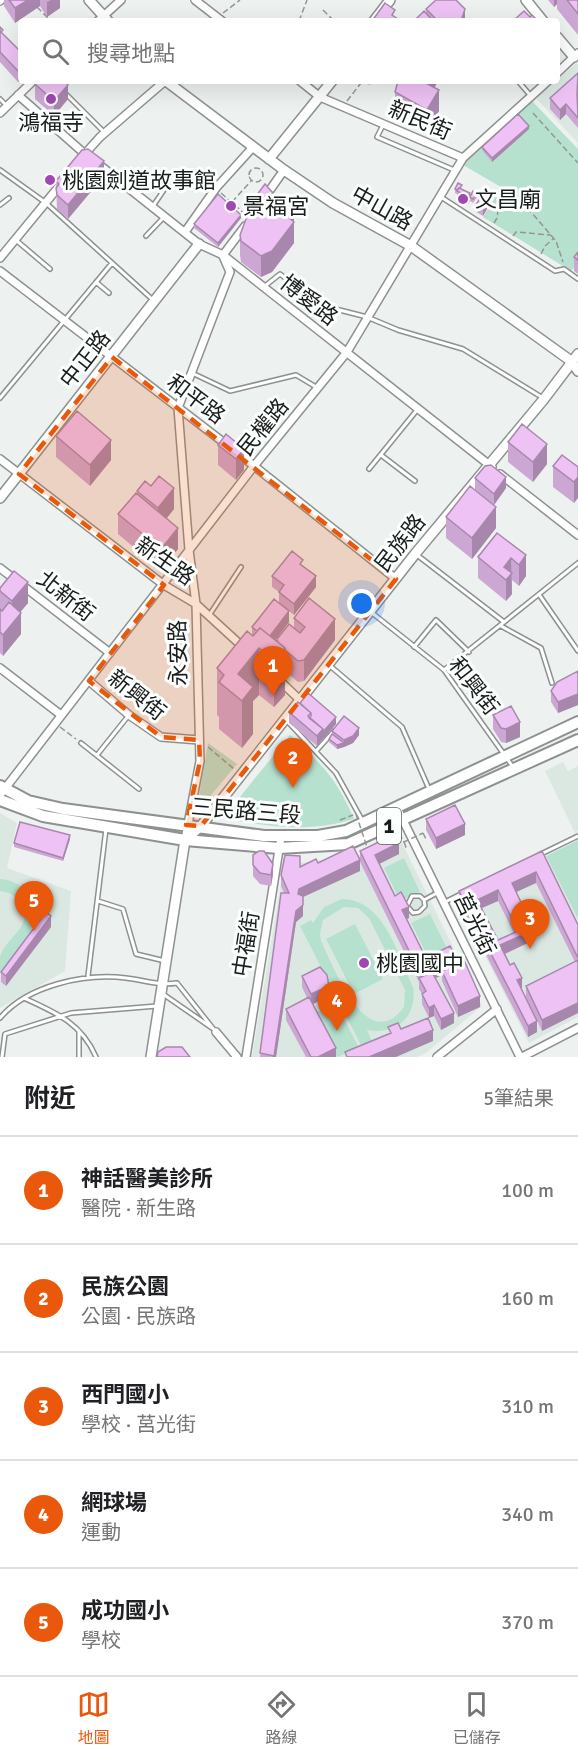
<!DOCTYPE html>
<html lang="zh-TW">
<meta charset="utf-8">
<style>
:root{--surface:#fff;--page:#f2f2f2;--text:#202124;--muted:#757577;--line:#e0e0e0;--accent:#ea580c}
body{margin:0;font-family:Signika,"Noto Sans TC",sans-serif;background:var(--page);color:var(--text)}
.you{position:absolute;left:362px;top:604px;width:21px;height:21px;margin:-15px;border:4px solid #fff;border-radius:50%;background:#1a73e8;box-shadow:0 0 0 9px #1a73e833}
.badge{display:grid;place-items:center;width:39px;height:39px;border-radius:50%;background:var(--accent);color:#fff;font-size:20px;font-weight:700}
.pin{position:absolute;translate:-50% -50px;filter:drop-shadow(0 2px 3px #0008)}
.pin::after{content:'';position:absolute;top:32px;width:21px;height:18px;background:inherit;clip-path:polygon(0 0,100% 0,50% 100%)}
.list{margin:0;padding:0;list-style:none}
h2{display:flex;justify-content:space-between;align-items:center;height:78px;margin:0;padding:0 24px;font-size:26px}
h2 small{font-size:20px;font-weight:400;color:var(--muted)}
.list li{display:grid;grid-template-columns:39px 1fr auto;gap:18px;align-items:center;box-sizing:border-box;height:108px;padding:0 24px;border-top:2px solid var(--line)}
.list b{display:block;font-size:22px;white-space:nowrap}
.list p{margin:0;font-size:20px;white-space:nowrap;color:var(--muted)}
.list em{font-size:20px;font-style:normal;color:var(--muted)}
.icon{flex:none;width:33px;height:33px;fill:none;stroke:currentColor;stroke-width:2;stroke-linecap:round;stroke-linejoin:round}
.map{position:relative;flex:none;width:578px;height:1057px;overflow:hidden}
.search{position:absolute;background:var(--surface);box-shadow:0 6px 24px #0002;left:18px;right:18px;top:18px;height:66px;display:flex;align-items:center;gap:15px;box-sizing:border-box;padding:0 21px;border-radius:6px;color:var(--muted);font-size:22px}
.sheet{height:618px;background:var(--surface)}
nav{display:flex;justify-content:space-around;align-items:center;box-sizing:border-box;height:84px;border-top:2px solid var(--line);background:var(--surface);font-size:16px;color:var(--muted)}
nav a{display:grid;justify-items:center;gap:3px}
nav .on{color:var(--accent)}
.map>svg:first-child{display:block}
.built{fill:#dbe8e2}
.green{fill:#b6e1cf;fill-rule:evenodd}
.lines{fill:none;stroke-linecap:round;stroke-linejoin:round}
.lane-casing{stroke:#8d918f;stroke-width:6}
.street-casing{stroke:#8d918f;stroke-width:10}
.secondary-casing{stroke:#8d918f;stroke-width:12}
.primary-casing{stroke:#8d918f;stroke-width:14}
.path{stroke:#939695;stroke-width:1.5;stroke-dasharray:6 3;stroke-linecap:butt}
.lane{stroke:#fff;stroke-width:3}
.street{stroke:#fff;stroke-width:7}
.secondary{stroke:#fff;stroke-width:9}
.primary{stroke:#fff;stroke-width:10}
.path-bridge{stroke:#939695;stroke-width:1.5;stroke-dasharray:6 3;stroke-linecap:butt}
.wall{fill:#cda7d3;fill-rule:evenodd}
.shaded-wall{fill:#a788ac}
.building{fill:#eec2f5;stroke:#a788ac;stroke-width:1.5;fill-rule:evenodd}
.marked{fill:#e8590c;fill-opacity:0.2;stroke:#e8590c;stroke-width:4.5;stroke-dasharray:12 8;stroke-linejoin:round}
.poi-dot{fill:#a246b1;stroke:#fbfffd;stroke-width:2}
.labels{text-anchor:middle;dominant-baseline:central;stroke-width:6;stroke-linejoin:round;paint-order:stroke}
.shield{fill:#fbfffd;stroke:#5e6160;stroke-width:1.5}
.shield-label{font-size:21px;font-weight:bold;fill:#1b1d1c}
.street-label{font-size:22px;fill:#1b1d1c;stroke:#fbfffd}
.poi-label{font-size:22px;fill:#1b1d1c;stroke:#fbfffd;text-anchor:start}
</style>
<div class="map">
<svg width="578" height="1057" viewBox="0 0 578 1057">
<rect width="100%" height="100%" fill="#edf1f0"/>
<path class="built" d="M578 62V143L536 98Z
M563 762 568 771 578 766V831L575 833 545 771Z
M0 813 17 823 7 868 71 891 65 971 0 1008Z
M401 841 482 1006 426 1053 417 1057H252L284 865 358 855Z
M546 856 578 919V1017L529 1043 457 901Z"/>
<path class="green" d="M532 101 578 149V263L571 271 483 217 501 187 463 165 474 151Z
M290 735C321 762 338 781 354 819 309 833 269 827 223 818Z
M208 743 237 764 196 813Z
M578 840V919L546 856Z
M404 858 420 892 400 901 384 868Z
M0 879C11 880 22 884 28 894 49 923 17 950 0 971 0 967 0 961 0 957 5 937 36 926 20 902 16 895 8 892 0 891Z
M342 899C384 899 398 955 413 987 418 1016 396 1036 367 1030L375 1048 365 1053 300 926 311 920 313 923 324 907ZM344 907 358 908 369 918 405 990 404 1007C367 1057 334 967 321 941L320 934 323 920Z
M430 914 450 954 431 963 411 923Z
M355 924 383 979 354 994 326 939Z
M336 1003 359 1048 337 1057 315 1013Z"/>
<g class="lines">
<g class="lane-casing">
<path id="lane" d="M518 81 530 95
M65 93 105 133
M0 99 7 106
M383 125 377 137 454 170
M0 170 46 203 153 300
M441 197 555 271 564 269 578 279
M0 205 9 198
M153 206 170 181
M146 236 164 217
M17 241 50 269
M96 282 109 293
M265 286 280 274 320 305 367 317 398 330 463 349 543 398
M192 373 230 391 296 375 316 387
M0 398 112 263
M381 455 415 481
M369 469 417 410
M417 555 504 622
M540 596 578 651
M371 612 444 670 513 767
M210 614 241 567
M501 626 541 648 552 683
M414 647 436 620 469 652
M329 665 402 727 429 789
M444 670 578 563
M287 721 336 773 362 820
M81 743 139 789
M317 750 334 731
M97 755 129 715
M539 855 578 836
M424 900 425 906 419 912 413 913 407 906 412 896H420L424 900 437 893
M98 901 123 909 136 954 165 961
M445 902 461 894
M88 976 106 829
M163 994 212 1028
M26 999C57 1013 82 1024 96 1057
M0 1018C28 985 85 973 126 978 144 980 158 986 177 983L215 1031
M2 1057 5 1034 71 1013 157 1006
M79 1057V1032"/>
</g>
<g class="street-casing">
<path id="street" d="M195 0 222 21
M0 1 1 0
M98 21 121 0
M557 73 578 53
M300 81 320 97 463 158
M18 95 86 155
M0 113 33 81
M83 156 100 137 165 81
M97 163 199 244 223 255 492 467
M265 197 284 170
M185 232 216 188 253 147
M223 255 245 226
M0 258 61 184
M0 271 227 445
M239 454 396 579
M0 459 164 585 196 604 244 648
M500 474 578 535
M0 568 110 653
M0 668 61 715
M279 680 301 701
M89 681 129 715 161 737 199 740
M0 795 254 466 347 352 463 158 548 81
M397 808 520 1057
M185 840 200 761 196 604 189 550 178 408 230 272 223 256
M216 1032 237 1057
M246 1057 281 837
M437 1057 497 1009
M522 1057 578 1028"/>
</g>
<g class="secondary-casing">
<path id="secondary" d="M89 0 108 21
M526 0 543 21
M374 21 390 0
M557 37 574 57
M166 81 284 170 333 203 411 246 571 361 578 371
M269 159 332 81
M0 498 199 244
M151 1057 185 840 201 826 415 554 544 399 578 354"/>
</g>
<g class="primary-casing">
<path id="primary" d="M0 786 28 801 63 809 264 836H318L346 831 578 722
M0 800 43 816 185 840 279 848 348 844 578 740"/>
</g>
<path class="path" d="M37 7 51 21
M323 10 334 21
M223 13 240 0
M299 21 307 0
M347 101 361 83
M533 113 578 163
M249 175a7 7 0 1 1 14 0a7 7 0 1 1-14 0Z
M221 193 247 216
M232 202 251 181
M494 223 497 218 499 203 512 190 556 241 563 262
M513 236 516 232 551 235
M541 254 545 246 554 238
M60 727 76 739
M208 747 234 769
M340 820 353 815
M423 833 427 841
M404 842 407 850"/>
<use href="#lane" class="lane"/>
<use href="#street" class="street"/>
<use href="#secondary" class="secondary"/>
<use href="#primary" class="primary"/>
<path class="path-bridge" d="M356 814 367 847
M397 838 401 837 404 842 423 833"/>
</g>
<path class="wall" d="M4 0H60V8L47 17 40 6 15 23 4 6Z
M548 0H578V35L557 9V4L554 7Z
M426 9 465 21H414L426 14Z
M0 27 3 35 21 52 18 82 0 62Z
M578 73V128L566 114 560 120 550 109V98Z
M359 81H373L370 85Z
M398 81H438L434 88 439 111 427 131 395 113V92Z
M35 84 68 99 54 116 35 99Z
M529 129 492 162 482 150V147Z
M104 176 68 219 57 209 56 181Z
M455 189H462L470 193V201L468 204 457 198V194L455 193Z
M470 197H477L473 203 470 201Z
M491 202 483 216 476 212V205Z
M273 204 275 205 294 208V243L272 272 261 277 241 262 240 255V235Z
M241 218 218 247 194 228V224Z
M578 252V274L574 271V257Z
M226 434 244 470 236 480 218 465V445Z
M56 436 111 460 90 486 56 457Z
M508 442 547 464 533 482 508 462Z
M553 466 578 467 574 503 553 487Z
M475 478 506 488 494 505 496 528 472 559 446 538V517L492 504 475 489Z
M137 491 174 509 166 519 178 549 161 570 118 534V514L137 494Z
M497 533 526 576 519 586 512 580V594L506 601 478 578V557Z
M303 566 316 587 294 615 279 603V592L272 587V576Z
M0 588 28 603 20 612 21 634 3 656 0 653Z
M294 618 335 640 304 681 298 682 285 671V695L274 707 259 695 253 701V734L242 748 219 729V717L217 715V668L252 635V627L289 622 275 640 277 642 294 628Z
M578 671V705L558 713 551 702V691Z
M289 712 336 724 317 746 289 723Z
M493 715 520 737 506 743 501 742 493 729Z
M332 731 359 735 353 743 344 747 337 749 329 742V739L332 734Z
M426 819 465 835 436 849 426 830Z
M70 839 63 861 14 847V843Z
M360 851 399 854 379 864 395 896 409 918 407 919 426 958 456 964 480 1007 458 1017 442 981V975L435 978 454 1023 441 1030 434 1016 429 1018 422 1004V994L419 989V982L360 862Z
M542 851 578 925V1013L542 1031 526 997V986L575 962 536 883 516 892 534 940 505 954 522 989 537 1032 528 1037 459 902V891ZM498 901 514 933 498 940 482 908Z
M253 855 273 874 271 886 260 884 253 876Z
M318 863 360 871 303 897V916L296 922 276 1057H260L284 893 281 886V875L300 866Z
M51 927 6 986 1 982V972Z
M302 976 329 996 313 1004 336 1057H306L286 1020V1009L307 998 302 987Z"/>
<path class="shaded-wall" d="M28 0H40V6L15 23V8Z
M51 0H60V8L47 17V2Z
M554 0H557V4L554 7Z
M465 9V21H461Z
M21 68V79L18 82V71Z
M426 81H438L426 103Z
M68 85V99L54 116V101Z
M439 90V111L427 131V110Z
M566 104V114L560 120V110Z
M529 126V129L492 162V158Z
M104 161V176L68 219V205Z
M273 193V213L268 198Z
M470 193V201L468 204V197Z
M491 195V202L483 216V209Z
M294 208V243L272 272 261 277V256Z
M241 215V218L218 247V243Z
M111 440V460L90 486V465Z
M547 444V464L533 482V462Z
M244 449V470L236 480V459Z
M506 477V488L494 505V494Z
M578 477V498L574 503V482Z
M174 488V509L158 529V508Z
M496 507V528L472 559V538Z
M178 528V549L161 570V549Z
M526 555V576L519 586V565Z
M511 558 512 594 506 601V580L504 567Z
M316 576V587L294 615V604Z
M28 582V603L12 622V601Z
M289 611V622L268 650V639Z
M21 613V634L3 656V635Z
M335 619V640L304 681V660Z
M259 648V695L253 701V734L242 748V701L238 674Z
M285 648V695L274 707V660Z
M578 694V705L558 713V702Z
M336 717V724L317 746V736L323 729Z
M520 722V737L506 743V729Z
M359 728V735L353 743 344 747 337 749V745L344 743V740Z
M465 824V835L436 849V838Z
M70 835V839L63 861V858Z
M399 843V854L375 866V855Z
M360 860V871L303 897V916L296 922 276 1057H274L299 889Z
M273 864V874L271 886V875Z
M536 872V883L512 894V883Z
M498 890V901L477 910V900Z
M409 907V918L402 921V910Z
M51 916V927L6 986V976Z
M534 930V940L500 956V945Z
M456 957V968L442 971V975L422 985 421 981V975Z
M522 978V989L517 980Z
M329 986V996L311 1005V994Z
M480 996V1007L458 1017V1006Z
M578 1003V1013L542 1031V1020Z
M434 1005V1016L429 1018V1008Z
M454 1013V1023L441 1030V1019Z
M537 1021V1032L528 1037V1026Z
M433 1030V1041L396 1057H369Z
M336 1048V1057H318Z"/>
<path class="building" d="M9 0H28L15 8Z
M436 0H456L465 9 461 21H438L426 9Z
M567 0H578V14Z
M385 3 395 10 392 15 401 21H372Z
M424 11 433 21H414Z
M524 11 530 17 532 15 538 21H513Z
M0 27 3 30 1 32 21 52V68L18 71 0 52Z
M578 73 577 94 578 118 566 104 560 110 550 98Z
M38 81H64L68 85 54 101 35 84Z
M398 81H426V83L439 90 427 110 395 92Z
M518 114 529 126 492 158 482 147Z
M88 149 104 161 68 205 57 195 56 188 59 184 56 181 82 150Z
M458 183 462 185 460 188H459L457 190 455 189Z
M265 184 273 193 268 198 275 205 281 198 294 208 288 217 294 222 272 251 261 256 241 241 240 235 253 200Z
M459 188 470 193 468 197 457 191Z
M473 191 477 193 473 199 470 197Z
M484 191 491 195 483 209 476 205Z
M218 194 241 215 218 243 194 224Z
M578 252V260L574 257Z
M77 411 111 440 90 465 56 436Z
M522 424 547 444 533 462 508 442Z
M226 434 244 449 236 459 218 445Z
M562 455 578 467V477L574 482 553 466Z
M491 465 506 477 494 494 475 478 485 466Z
M159 476 174 488 158 508 137 491 145 481 151 486Z
M470 486 496 507 472 538 446 517Z
M136 493 178 528 161 549 118 514Z
M497 533 526 555 519 565 511 558 504 567 512 573 506 580 478 557Z
M292 551 303 560 300 564 316 576 294 604 279 592 284 585 272 576Z
M14 571 28 582 12 601 0 591V588Z
M309 598 335 619 304 660 298 661 285 650V648L278 642 277 639 289 624 300 633 305 627 294 618Z
M274 599 289 611 270 636 260 628 257 631 252 627Z
M9 602 21 613 3 635 0 632V609L2 611Z
M260 628 285 648 274 660 259 648 238 674 253 687 242 701 219 682 224 675 217 668 247 631 253 636Z
M578 671V694L558 702 551 691 557 682Z
M308 693 336 717 323 732V729L309 718 311 716V713L300 703Z
M298 702 311 713 308 716 323 729 317 736 289 712Z
M511 706 520 722 506 729 501 728 493 715Z
M344 716 359 728 353 736 344 740 332 731Z
M332 734 344 743 337 745 329 739Z
M455 805 465 824 436 838 426 819Z
M20 822 70 835 63 858 14 843Z
M395 834 399 843 375 855 395 896 401 892 409 907 402 910 426 958 450 946 456 957 421 975 360 851Z
M353 846 360 860 299 889 298 894 303 896V905L296 911 274 1056 260 1053 281 893H289L281 875 285 855 300 856V867L316 859 318 863Z
M259 851H264L273 864 271 875 260 873 253 865V855Z
M542 851 578 925V958L536 872 512 883 534 930 500 945 510 965 514 963 522 978 517 980 537 1021 528 1026 459 891ZM498 890 518 931 498 940 477 900Z
M46 912 51 916 6 976 1 972Z
M464 960 480 996 458 1006 442 971Z
M578 960V1003L542 1020 526 986Z
M320 967 327 975 329 986 311 994 302 976Z
M432 972 454 1013 441 1019 434 1005 429 1008 422 994 426 991 419 978Z
M309 997 336 1048 318 1057H311L286 1009Z
M428 1018 433 1030 369 1057H347L345 1052 391 1033 388 1027 398 1023 401 1029Z
M166 1047H182L190 1057H157L158 1052Z"/>
<path class="marked" d="M112 357 396 579 201 826 186 825 200 761 199 740 161 737 89 681 164 585 19 474Z"/>
<g class="poi-dot">
<circle cx="51" cy="99" r="6"/>
<circle cx="50" cy="180" r="6"/>
<circle cx="463" cy="199" r="6"/>
<circle cx="231" cy="206" r="6"/>
<circle cx="364" cy="963" r="6"/>
</g>
<g class="labels">
<rect class="shield" x="377" y="808" width="24" height="36" rx="4.5"/>
<g class="shield-label">
<text x="389" y="826">1</text>
</g>
<g class="street-label">
<text transform="translate(420 120) rotate(23)">新民街</text>
<text transform="translate(382 208) rotate(29)">中山路</text>
<text transform="translate(309 300) rotate(38)">博愛路</text>
<text transform="translate(85 359) rotate(-52)">中正路</text>
<text transform="translate(196 399) rotate(37)">和平路</text>
<text transform="translate(263 427) rotate(-51)">民權路</text>
<text transform="translate(400 543) rotate(-52)">民族路</text>
<text transform="translate(165 561) rotate(35)">新生路</text>
<text transform="translate(66 596) rotate(38)">北新街</text>
<text transform="translate(178 653) rotate(-91)">永安路</text>
<text transform="translate(474 686) rotate(52)">和興街</text>
<text transform="translate(137 695) rotate(38)">新興街</text>
<text transform="translate(246 811) rotate(5)">三民路三段</text>
<text transform="translate(475 924) rotate(64)">莒光街</text>
<text transform="translate(246 944) rotate(-81)">中福街</text>
</g>
<g class="poi-label">
<text x="51" y="122" text-anchor="middle">鴻福寺</text>
<text x="62" y="180">桃園劍道故事館</text>
<text x="475" y="199">文昌廟</text>
<text x="243" y="206">景福宮</text>
<text x="376" y="963">桃園國中</text>
</g>
</g>
</svg>
<div class="you"></div>
<div class="pin badge" style="left:273px;top:696px">1</div>
<div class="pin badge" style="left:293px;top:788px">2</div>
<div class="pin badge" style="left:530px;top:949px">3</div>
<div class="pin badge" style="left:337px;top:1031px">4</div>
<div class="pin badge" style="left:34px;top:931px">5</div>
<div class="search"><svg class="icon" aria-label="search" viewBox="0 0 24 24"><circle cx="10" cy="10" r="6"/><path d="M15 15l6 6"/></svg>搜尋地點</div>
</div>
<section class="sheet">
<h2>附近<small>5筆結果</small></h2>
<ul class="list">
<li><span class="badge">1</span><div><b>神話醫美診所</b><p>醫院 · 新生路</p></div><em>100 m</em></li>
<li><span class="badge">2</span><div><b>民族公園</b><p>公園 · 民族路</p></div><em>160 m</em></li>
<li><span class="badge">3</span><div><b>西門國小</b><p>學校 · 莒光街</p></div><em>310 m</em></li>
<li><span class="badge">4</span><div><b>網球場</b><p>運動</p></div><em>340 m</em></li>
<li><span class="badge">5</span><div><b>成功國小</b><p>學校</p></div><em>370 m</em></li>
</ul>
</section>
<nav>
<a class="on"><svg class="icon" aria-label="map" viewBox="0 0 24 24"><path d="M3 6l6-2 6 2 6-2v14l-6 2-6-2-6 2zM9 4v14M15 6v14"/></svg>地圖</a>
<a><svg class="icon" aria-label="directions" viewBox="0 0 24 24"><path d="M12 3l9 9-9 9-9-9zM9 14v-3h6M13 9l2 2-2 2"/></svg>路線</a>
<a><svg class="icon" aria-label="saved" viewBox="0 0 24 24"><path d="M7 4h10v16l-5-4-5 4z"/></svg>已儲存</a>
</nav>
